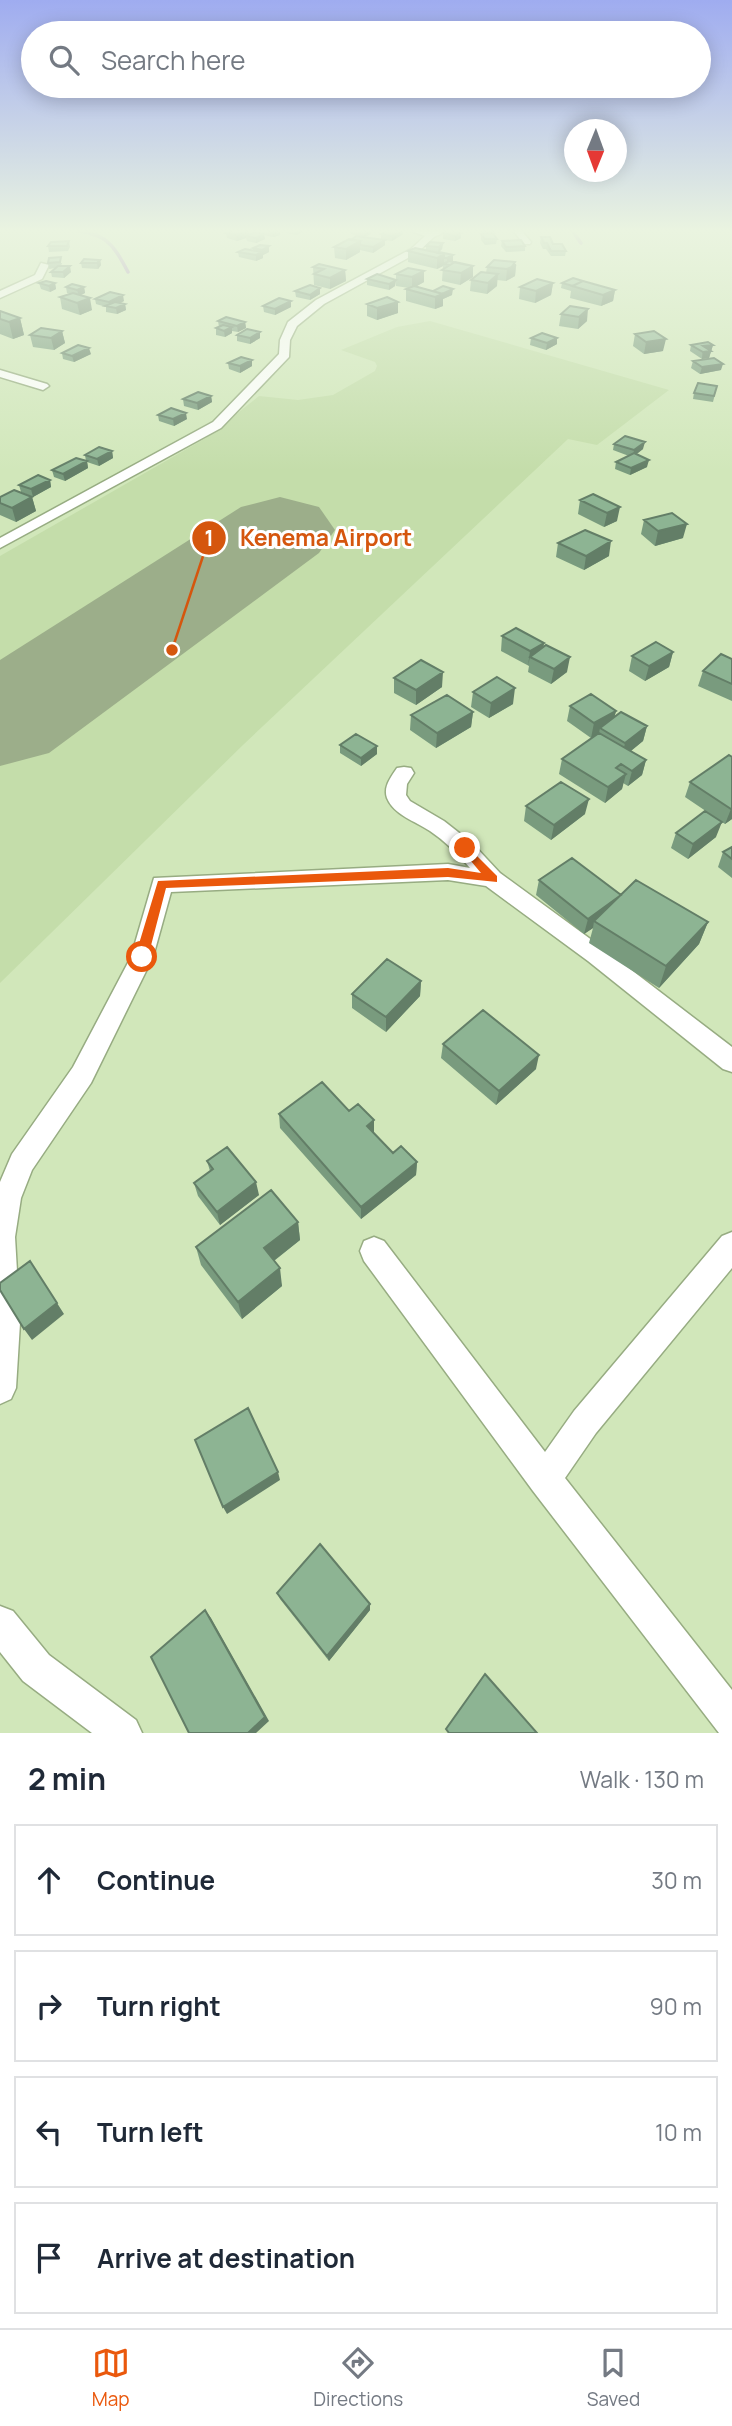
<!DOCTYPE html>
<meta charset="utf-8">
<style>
:root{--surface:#fff;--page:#f2f2f3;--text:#1f2937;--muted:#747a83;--line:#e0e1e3;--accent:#ea580c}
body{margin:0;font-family:Manrope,sans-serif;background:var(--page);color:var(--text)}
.compass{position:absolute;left:564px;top:119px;width:63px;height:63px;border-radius:50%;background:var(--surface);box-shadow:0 4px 18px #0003;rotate:181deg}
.stop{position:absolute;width:21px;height:21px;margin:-16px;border:5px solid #ea580c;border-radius:50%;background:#fff}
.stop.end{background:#ea580c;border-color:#fff;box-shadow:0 2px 7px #0008}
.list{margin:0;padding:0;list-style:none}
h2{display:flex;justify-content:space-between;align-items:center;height:91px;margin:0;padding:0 28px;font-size:30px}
h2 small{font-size:23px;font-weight:400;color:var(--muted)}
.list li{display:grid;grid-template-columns:46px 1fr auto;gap:21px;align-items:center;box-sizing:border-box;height:112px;margin:0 14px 14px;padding:0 14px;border:2px solid var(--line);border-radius:0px}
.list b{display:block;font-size:26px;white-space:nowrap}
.list em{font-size:23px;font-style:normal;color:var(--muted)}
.icon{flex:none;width:38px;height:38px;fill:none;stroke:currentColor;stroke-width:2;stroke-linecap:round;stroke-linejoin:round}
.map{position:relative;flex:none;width:732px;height:1733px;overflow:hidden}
.search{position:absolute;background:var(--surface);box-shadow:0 4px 18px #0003;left:21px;right:21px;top:21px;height:77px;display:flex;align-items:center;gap:18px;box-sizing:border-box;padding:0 24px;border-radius:38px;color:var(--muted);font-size:26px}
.sheet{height:595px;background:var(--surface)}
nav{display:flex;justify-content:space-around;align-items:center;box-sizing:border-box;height:98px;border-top:2px solid var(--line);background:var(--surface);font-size:19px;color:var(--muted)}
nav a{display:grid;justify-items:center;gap:4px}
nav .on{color:var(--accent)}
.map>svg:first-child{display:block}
.built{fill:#c4ddaa}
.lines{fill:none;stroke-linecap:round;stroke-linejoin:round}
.stream{stroke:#a280bb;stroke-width:3.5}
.runway{fill:#9cae8a;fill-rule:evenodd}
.street-casing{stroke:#97ac82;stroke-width:3}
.street{fill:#fff;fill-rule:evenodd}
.wall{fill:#799b7e}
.shaded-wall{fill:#637e67}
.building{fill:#8db493;stroke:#637e67;stroke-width:2}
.route{fill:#ea580c}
.leader{fill:none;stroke:#d5560e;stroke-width:2.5}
.callout-dot{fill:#d5560e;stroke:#fff;stroke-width:2.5}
.mark-label{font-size:21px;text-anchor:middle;font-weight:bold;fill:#fff}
.callout-label{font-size:23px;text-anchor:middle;font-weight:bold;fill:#d5560e;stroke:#fff;stroke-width:6;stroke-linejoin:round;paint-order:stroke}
</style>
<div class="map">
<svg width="732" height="1733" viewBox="0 0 732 1733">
<rect width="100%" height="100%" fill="#d1e7ba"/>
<path class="built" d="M430 321 669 390 597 445 568 439 244 744 0 983V556L206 438 259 396 298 400 333 395 375 371 377 366 375 362 341 350 397 327Z"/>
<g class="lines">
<path class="stream" d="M69 229C105 234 111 240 128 272
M571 229 581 243"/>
<path class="runway" d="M280 497 319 507 335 530 319 553 49 753 0 766V660L241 507Z"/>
<g class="street-casing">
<path id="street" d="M405 229 431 232 452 229 434 237 417 253 324 304 297 326 290 340 289 357 221 428 0 548V538L213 422 279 354 280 340 288 322 316 300 411 249 425 236Z
M512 229H520L531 242 530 244H524Z
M41 263 49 265 42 279 0 298V291L35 275Z
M0 370 47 384 49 386 43 390 0 377Z
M404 767 411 768 414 773 407 784 406 795 410 801 444 821 472 843 500 873 604 949 732 1047V1072L723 1069 588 961 486 886 448 880 171 892 153 957 91 1083 32 1170 21 1198 15 1237 20 1323 16 1388 11 1399 0 1404V1182L12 1154 73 1067 131 957 154 878 448 864 470 868C458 854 445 841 430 831 415 821 394 815 387 798 383 787 391 777 397 768Z
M732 1232V1268L596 1433 565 1478 732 1690V1733H719L533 1491 364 1261 360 1251 364 1241 374 1237 384 1241 545 1452 574 1411 722 1236Z
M0 1606 13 1611 49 1655 136 1720 142 1733H92L23 1681 0 1652Z"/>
</g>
<use href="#street" class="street"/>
</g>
<path class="wall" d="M262 229H263L280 235 273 237 264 235 265 239 256 243 247 241 246 238 237 241 227 238 226 233 249 231V235L262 233Z
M287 229H309H303V232L296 235 287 233Z
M351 229H371V234L364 237 351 234Z
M403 229V234L392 241 385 240V245L373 253 360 250V252L346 260 335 258 334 247 381 239V234Z
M483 229 496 233 494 235 497 239 496 244 485 245 481 240V231Z
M521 229H535L534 230H521Z
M449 230 461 238 455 241 443 239V233Z
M541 237 566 251 565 256H551L546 249H543L540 243Z
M69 241 70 247 68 251 49 252 48 246 51 242Z
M502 241 525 246V251L506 252 501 246Z
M443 243 442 249 438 253 453 255V261L473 266V277L460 285 442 281 443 266 437 269 408 262V251H426V246Z
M253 248 269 252 263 255V258L256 261 239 257 238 252 253 250Z
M100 260 101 265 98 269 82 268 81 263Z
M48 263H62L61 266 71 272 64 278 52 277 51 272 55 268 49 269Z
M516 265 515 276 506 281 497 280V286L487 294 470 291 471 280 486 273 487 267Z
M313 267 345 270 346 281 330 289 314 285Z
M408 268 424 282 416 286 433 291 452 295 443 299V306L435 309 406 301V289L409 288 396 286V274Z
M367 279 396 280 395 286 389 290 367 285Z
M39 283H55L56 289 50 292 41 289Z
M553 283 551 295 535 303 519 299 520 287Z
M562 283 615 290 613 301 601 306 570 298 571 291 561 288Z
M66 287H84L85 293 80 295 92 310 80 315 62 309 60 297 70 294 67 293Z
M320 288V294L310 300 296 297 295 291Z
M95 299 124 301 120 303 125 304 126 310 117 314 106 312V307L96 304Z
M291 301V307L275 315 264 312 263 306Z
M398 302V313L377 320 367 316V304Z
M570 306 587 321 578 329 559 326 561 314Z
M0 311 20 318 24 335 13 339 0 334Z
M218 321 245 322 246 328 238 332 232 331V333L225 337 216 335V328L219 327Z
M62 331 65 343 54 350 33 347 30 335Z
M635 334 663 351 644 354 633 346Z
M237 335 260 338 250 344 237 341Z
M531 338H557V344L546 350 530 345Z
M691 345H713L709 358 702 359 690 351Z
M62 353 91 354 74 362 63 359Z
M693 361 721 370 700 374 691 368Z
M228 363 252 366 240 373 229 369Z
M717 386 713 402 693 399 694 393Z
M211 396 212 402 198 410 184 406 183 399Z
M158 415 187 419 174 426 159 421Z
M614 444 643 449 636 454 647 467 630 475 615 469 616 462 629 456 613 450Z
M112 451 113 458 99 466 87 462 88 468 65 481 54 477 52 470 86 461 85 455Z
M50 480 51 487 33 497 21 492 19 485Z
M593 494 617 521 604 527 578 514 580 500Z
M0 497H32L36 511 16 522 0 515Z
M644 520 683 538 655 546 641 534Z
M558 543 609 556 584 570 556 557Z
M502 636 544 643 543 647 567 672 551 684 528 672 529 666 501 651Z
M673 652 669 667 645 681 629 671 632 656Z
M732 659V701L698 686 703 671Z
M394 678 442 687 416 705 394 693Z
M473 692 513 704 489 718 471 707Z
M570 706 616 711 614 718 647 726 643 741 631 751 646 760 642 775 628 786 623 783 622 789 605 803 559 774 562 759 591 738 567 721Z
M473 712 471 727 436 748 410 730 411 715Z
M340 745 377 754 361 766 340 753Z
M732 757V819L725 824 685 797 690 782Z
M526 806 585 814 551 840 524 821Z
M676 833 716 837 688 859 671 848Z
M732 847V878L718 867 723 852Z
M539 880 621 895 708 922 699 944 659 988 589 943 593 928 584 934 536 895Z
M421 981 420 996 386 1032 352 1008V994Z
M443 1044 536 1069 496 1105 441 1058Z
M349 1111 374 1120V1133L393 1153 417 1162 416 1175 361 1219 280 1128 279 1114Z
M207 1161 259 1195 220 1225 198 1196 194 1183 210 1171Z
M298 1222 300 1240 274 1261 282 1286 242 1319 201 1265 196 1247Z
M277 1593 370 1604V1610L329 1661 280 1599Z"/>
<path class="shaded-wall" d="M280 229V235L273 237V232Z
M295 229H303V232L296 235Z
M371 229V234L364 237V231Z
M403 229V234L392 241V236Z
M249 231V237L246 236V238L237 241 236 235Z
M461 233V238L455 241V236Z
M264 234 265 239 256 243V238Z
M385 240V245L373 253V247Z
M360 241V252L346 260V249Z
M443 243 442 249 438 253 439 247Z
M269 246V252L263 255V258L256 261V255L262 252V250Z
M444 254V264L443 266 437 269V258Z
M453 255V261L447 264V258Z
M100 260 101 265 98 269 97 263Z
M515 262 514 266 516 265 515 276 506 281 507 269Z
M70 266 71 272 64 278 63 272Z
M473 266V277L460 285 461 273Z
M345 270 346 281 330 289V278Z
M424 271V282L412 289V277Z
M498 274 497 286 487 294 488 283Z
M396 280 395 286 389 290V284Z
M55 283 56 289 50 292 49 286Z
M553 283 551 295 535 303 536 291Z
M84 287 85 293 79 296 77 290Z
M320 288V294L310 300V295Z
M453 289 452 295 443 299V306L435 309V297Z
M615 290 613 301 601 306 603 295Z
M123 295 124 301 110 308 109 302Z
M90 298 92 310 80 315 77 303Z
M291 301V307L275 315V309Z
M398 302V313L377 320V308Z
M125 304 126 310 117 314 116 308Z
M588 309 587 321 578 329 579 317Z
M20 318 24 335 13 339 9 322Z
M245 322 246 328 238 332 237 326Z
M232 327V333L225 337 224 331Z
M62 331 65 343 54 350 51 338Z
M260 332V338L250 344V338Z
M557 338V344L546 350 547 343Z
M666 339 663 351 644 354 646 342Z
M713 345 709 358 702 359 703 346Z
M89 348 91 354 74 362 72 356Z
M252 360V366L240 373V366Z
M723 364 721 370 700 374 702 367Z
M211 396 212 402 198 410 197 403Z
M186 413 187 419 174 426 173 419Z
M645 442 643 449 633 457 634 450Z
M112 451 113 458 99 466 97 459Z
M649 460 647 467 630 475 631 468Z
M87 461 88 468 65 481 63 474Z
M50 480 51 487 33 497 31 489Z
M32 497 36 511 16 522 12 508Z
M620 507 617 521 604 527 607 513Z
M687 524 683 538 655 546 658 531Z
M611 541 609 556 584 570 586 556Z
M544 643 542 657H530L528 666 530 651Z
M673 652 669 667 645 681 649 666Z
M570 657 567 672 551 684 554 669Z
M443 672 442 687 416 705V690Z
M515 688 513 704 489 718 491 703Z
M616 711 612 726 600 728 599 733 591 738 594 723Z
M473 712 471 727 436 748 437 733Z
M647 726 643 741 622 758 625 743Z
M377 746V754L361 766V758Z
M646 760 642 775 628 786 632 771Z
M626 774 622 789 605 803 608 787Z
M589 799 585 814 551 840 554 825Z
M732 808V819L725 824 731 809Z
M722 822 716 837 688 859 693 844Z
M621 895 594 921 593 928 584 934 588 919Z
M708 922 699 944 659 988 666 966Z
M421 981 420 996 386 1032V1017Z
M539 1055 536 1069 496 1105 499 1091Z
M374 1120V1134L367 1126Z
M417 1162 416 1175 361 1219V1207Z
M256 1182 259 1195 220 1225 217 1212Z
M298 1222 300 1240 267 1266 264 1248Z
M280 1268 282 1286 242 1319 238 1302Z
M57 1303 64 1314 32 1340 24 1329Z
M278 1472 280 1480 227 1514 223 1507Z
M370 1604V1610L329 1661 327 1656Z
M205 1610 211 1618 269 1721 256 1733H248Z"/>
<path class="building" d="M238 229 249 231 236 235 226 233Z
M262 229H280L273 232Z
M353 229H371L364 231Z
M390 229H403L392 236 381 234Z
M483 229H496L493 232 481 231Z
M449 230 461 233 455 236 443 233Z
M255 232 264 234 256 238 246 236Z
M493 233 497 239H485L481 234Z
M356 236 385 240 373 247 360 245V241L351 240Z
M541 237H550L553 244H562L566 251H551L547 243H544Z
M349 239 360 241 346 249 334 247Z
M521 240 525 246 506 247 502 241Z
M69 241 67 246H48L51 242Z
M430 242 443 243 439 247 426 246Z
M260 245 269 246 262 250 253 248Z
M415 248 444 254 437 258 408 251Z
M245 249 262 252 256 255 238 252Z
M439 252 453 255 447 258H444V254L438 253Z
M61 257 60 262 48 263 49 258Z
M84 259 100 260 97 263H81Z
M494 260 515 262 513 265H516L507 269 487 267Z
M449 261 467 265 455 262 450 265 443 264Z
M455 262 473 266 461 273 442 270Z
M319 264 345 270 330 278 314 274 324 269 313 267Z
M58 266H70L63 272H51Z
M408 268 424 271 412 277 396 274Z
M481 272 498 274 488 283 471 280Z
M377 274 396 280 389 284 367 279Z
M573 278 583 281 573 286 562 283Z
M537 279 553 283 536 291 520 287Z
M46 281 55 283 49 286 39 283Z
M583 281 615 290 603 295 572 286Z
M72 284 84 287 77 290 66 287Z
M310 285 320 288 310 295 295 291Z
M414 286 443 294 435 297 406 289Z
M443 286 453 289 442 294 433 291Z
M110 292 123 295 109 302 95 299Z
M73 293 90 298 77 303 60 297Z
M387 297 398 302 377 308 367 304Z
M279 298 291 301 275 309 263 306Z
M115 302 125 304 116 308 105 306Z
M570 306 588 309 579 317 561 314Z
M0 311 20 318 9 322 0 319Z
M226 317 245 322 237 326 218 321Z
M223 325 232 327 224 331 216 328Z
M41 328 62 331 51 338 30 335Z
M247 329 260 332 250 338 237 335Z
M654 331 666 339 646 342 635 334Z
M542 333 557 338 547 343 531 338Z
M708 342 713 345 703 346 711 351 703 352 691 345Z
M78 345 89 348 72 356 62 353Z
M241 357 252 360 240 366 228 363Z
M714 358 723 364 702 367 693 361Z
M698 383 717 386 714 396 694 393Z
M198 392 211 396 197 403 183 399Z
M171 408 186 413 173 419 158 415Z
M625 436 645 442 634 450 614 444Z
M99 447 112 451 97 459 85 455Z
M634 453 649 460 631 468 616 462Z
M76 458 87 461 63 474 52 470Z
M38 475 50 480 31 489 19 485Z
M14 490 32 497 12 508 0 503V497Z
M593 494 620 507 607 513 580 500Z
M672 513 687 524 658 531 644 520Z
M585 530 611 541 586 556 558 543Z
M516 628 544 643 530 651 502 636Z
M656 642 673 652 649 666 632 656Z
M546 645 570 657 554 669 530 657Z
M721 654 732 659V684L703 671Z
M421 660 443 672 416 690 394 678Z
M497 677 515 688 491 703 473 692Z
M591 694 616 711 594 723 570 706Z
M447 695 473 712 437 733 411 715Z
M621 712 647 726 625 743 600 728Z
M599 733 646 760 632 771 621 764 616 768 626 774 608 787 562 759Z
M356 734 377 746 361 758 340 745Z
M729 755 732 757V808L731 809 690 782Z
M561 782 589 799 554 825 526 806Z
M705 811 722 822 693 844 676 833Z
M732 847V859L723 852Z
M572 858 621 895 588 919 539 880Z
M636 880 708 922 666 966 594 921Z
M387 959 421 981 386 1017 352 994Z
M483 1010 539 1055 499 1091 443 1044Z
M322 1082 349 1111 358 1104 374 1120 367 1126 393 1153 401 1146 417 1162 361 1207 279 1114Z
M227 1147 256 1182 217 1212 194 1183 213 1169 207 1161Z
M271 1190 298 1222 264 1248 280 1268 238 1302 196 1247Z
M30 1261 57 1303 24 1329 0 1290V1283Z
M248 1408 278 1472 223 1507 195 1440Z
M320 1544 370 1604 327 1656 277 1593Z
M205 1610 265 1717 248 1733H189L151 1657Z
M485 1674 537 1733H449L446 1729Z"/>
<linearGradient id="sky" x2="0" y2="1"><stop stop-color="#9facf0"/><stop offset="0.49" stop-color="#eaf4e0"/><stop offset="1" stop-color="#eaf4e0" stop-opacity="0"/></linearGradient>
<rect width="732" height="471" fill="url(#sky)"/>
<path class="route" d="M465 844 497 876V882L448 877 166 888 148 957 142 962 135 957 158 881 448 868 481 873 460 848Z"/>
<path class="leader" d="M172 650L209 538"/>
<g class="callout-dot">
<circle cx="172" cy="650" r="7"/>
<circle cx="209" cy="538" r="18"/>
</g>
<g class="mark-label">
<text x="209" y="546">1</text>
</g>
<g class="callout-label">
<text x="326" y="546">Kenema Airport</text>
</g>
</svg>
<svg class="compass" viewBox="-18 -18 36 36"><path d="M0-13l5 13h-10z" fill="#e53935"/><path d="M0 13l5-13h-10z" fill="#747a83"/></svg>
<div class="stop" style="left:142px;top:957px"></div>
<div class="stop end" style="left:465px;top:848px"></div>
<div class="search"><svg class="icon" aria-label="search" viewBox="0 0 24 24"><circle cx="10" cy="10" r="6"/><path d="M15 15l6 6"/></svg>Search here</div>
</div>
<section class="sheet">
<h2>2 min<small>Walk · 130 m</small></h2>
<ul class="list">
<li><svg class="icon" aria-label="ahead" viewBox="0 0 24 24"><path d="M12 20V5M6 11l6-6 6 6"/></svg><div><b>Continue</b></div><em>30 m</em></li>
<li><svg class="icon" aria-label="right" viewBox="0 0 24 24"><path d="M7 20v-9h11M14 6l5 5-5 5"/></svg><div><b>Turn right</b></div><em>90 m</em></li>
<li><svg class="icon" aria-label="left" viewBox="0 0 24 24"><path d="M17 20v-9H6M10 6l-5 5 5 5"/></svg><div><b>Turn left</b></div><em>10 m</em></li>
<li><svg class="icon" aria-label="arrive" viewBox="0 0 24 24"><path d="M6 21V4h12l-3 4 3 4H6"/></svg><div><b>Arrive at destination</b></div></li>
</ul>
</section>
<nav>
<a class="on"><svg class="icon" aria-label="map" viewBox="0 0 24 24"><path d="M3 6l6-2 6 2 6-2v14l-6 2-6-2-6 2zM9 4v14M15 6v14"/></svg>Map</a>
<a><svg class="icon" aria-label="directions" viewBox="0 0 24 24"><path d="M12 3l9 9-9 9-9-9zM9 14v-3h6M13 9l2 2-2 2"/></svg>Directions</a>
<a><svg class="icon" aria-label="saved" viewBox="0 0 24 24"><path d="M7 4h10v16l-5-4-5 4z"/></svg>Saved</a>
</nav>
